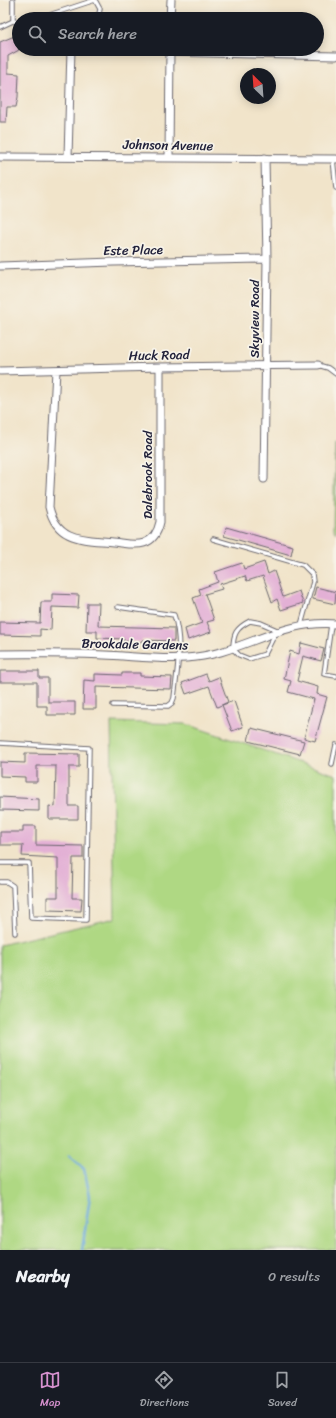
<!DOCTYPE html>
<style>
:root{--surface:#171b24;--page:#20242c;--text:#f1f3f6;--muted:#9ea1a6;--line:#363941;--accent:#d690ce}
body{margin:0;font-family:Sriracha,sans-serif;background:var(--page);color:var(--text)}
.compass{position:absolute;left:240px;top:68px;width:36px;height:36px;border-radius:50%;background:var(--surface);box-shadow:0 2px 10px #0003;rotate:335deg}
.list{margin:0;padding:0;list-style:none}
h2{display:flex;justify-content:space-between;align-items:center;height:52px;margin:0;padding:0 16px;font-size:17px}
h2 small{font-size:13px;font-weight:400;color:var(--muted)}
.icon{flex:none;width:22px;height:22px;fill:none;stroke:currentColor;stroke-width:2;stroke-linecap:round;stroke-linejoin:round}
.map{position:relative;flex:none;width:336px;height:1250px;overflow:hidden}
.search{position:absolute;background:var(--surface);box-shadow:0 2px 10px #0003;left:12px;right:12px;top:12px;height:44px;display:flex;align-items:center;gap:10px;box-sizing:border-box;padding:0 14px;border-radius:22px;color:var(--muted);font-size:15px}
.sheet{height:112px;background:var(--surface)}
nav{display:flex;justify-content:space-around;align-items:center;box-sizing:border-box;height:56px;border-top:1px solid var(--line);background:var(--surface);font-size:11px;color:var(--muted)}
nav a{display:grid;justify-items:center;gap:2px}
nav .on{color:var(--accent)}
.map>svg:first-child{display:block}
.green{fill:#afd883;stroke:#687d5f}
.lines{fill:none;stroke-linecap:round;stroke-linejoin:round}
.stream{stroke:#6ca9de;stroke-width:2.5}
.building{fill:#e3b0d5}
.service-casing{stroke:#6a666d;stroke-width:5.5}
.minor-casing{stroke:#6a666d;stroke-width:9}
.service{stroke:#fff;stroke-width:3.5}
.minor{stroke:#fff;stroke-width:7}
.labels{text-anchor:middle;dominant-baseline:central;stroke-width:3.5;stroke-linejoin:round;paint-order:stroke}
.street-label{font-size:13px;fill:#22223b;stroke:#f7f3e8}
</style>
<div class="map">
<svg width="336" height="1250" viewBox="0 0 336 1250">
<rect width="100%" height="100%" fill="#f7f3e8"/>
<filter id="ink" filterUnits="userSpaceOnUse"><feTurbulence type="fractalNoise" baseFrequency=".025" numOctaves="2"/><feDisplacementMap in="SourceGraphic" scale="8" xChannelSelector="R" yChannelSelector="G"/><feConvolveMatrix kernelMatrix="1 2 1 2 8 2 1 2 1" color-interpolation-filters="sRGB"/></filter>
<filter id="wash" filterUnits="userSpaceOnUse"><feTurbulence type="fractalNoise" baseFrequency=".012" numOctaves="4" result="noise"/><feDisplacementMap in="SourceGraphic" scale="16" xChannelSelector="R" yChannelSelector="G"/><feGaussianBlur stdDeviation="0.9" result="paint"/><feColorMatrix in="noise" values="0 0 0 0 0 0 0 0 0 0 0 0 0 0 0 0 0 1.4 0 .05"/><feComposite in="paint" operator="in"/></filter>
<g filter="url(#wash)">
<rect width="100%" height="100%" fill="#f1e4ca"/>
<path class="green" d="M335 443H336V533L333 529Z
M111 722 186 724 336 775V1250H0V945L115 918Z"/>
<g class="lines">
<path class="stream" d="M69 1156 84 1169 90 1196 82 1250"/>
</g>
<g id="blocks">
<path class="building" d="M17 35 19 50 8 56V73L19 74 18 97 16 107H7L6 122H0V42Z
M226 527 293 546 291 555 224 536Z
M264 562 268 574 274 571 283 597 299 591 303 603 281 610 277 599 272 602 263 576 247 581 245 576 220 584 222 589 205 594 214 620 207 622 211 632 188 640 185 629 202 623 193 598 201 595 199 589 218 582 215 572 242 563 244 569Z
M316 587 336 592 335 604 313 599Z
M52 594 79 595 78 608 52 607 51 630 40 629V636L0 635V622L40 623 41 602H52Z
M87 603H99L98 626 174 628V641L142 640V642L123 641 124 639 97 638V631H86Z
M301 643 324 649 321 661 303 656 297 681 318 687 317 694 327 697 315 741 304 738 314 699 288 692 291 681 284 679 290 651 299 654Z
M0 671H39V678H48V702H75V715H47V706H37V682H0Z
M122 673H140V676L172 677 171 689 96 687V709H83L84 680 95 681V674L122 675Z
M206 674 209 681 219 677 228 702 217 707 209 686 186 694 182 683Z
M234 701 243 727 232 731 222 705Z
M251 728 304 741 300 754 248 741Z
M25 753 79 754V767H69V806H78V819H49V806L55 807 56 766H37V782H25V777L0 776V762L25 763Z
M0 797 39 799V811L0 810Z
M23 826H36V845L83 846V858H73L72 898H82L81 911 47 910V897H58V858L22 856 23 845H0V832H23Z"/>
</g>
</g>
<g filter="url(#ink)">
<use href="#blocks" fill-opacity="0" stroke="#6a666d" stroke-width="1"/>
<g class="lines">
<g class="service-casing">
<path id="service" d="M13 0V21
M37 19 95 0 100 9 99 14 92 19
M0 27 13 21 19 22
M333 159 336 188
M318 365 328 368 336 374
M213 539 303 565 312 574 313 582 301 625
M250 621 261 623 277 630 265 654 249 659 239 655 233 649C233 634 236 628 250 621Z
M331 625 324 674 336 676
M113 705 168 706 172 703 174 698C177 671 183 642 174 615L118 607
M0 743 89 748 86 920 31 918 29 863H0
M332 764 336 745
M0 882H7L13 886 15 933"/>
</g>
<g class="minor-casing">
<path id="minor" d="M170 19 171 0
M170 52 336 56
M0 157 336 159
M68 157 71 49
M169 157 170 49
M0 266 113 262 267 259
M56 370 49 507C57 542 85 539 113 542 123 543 135 546 144 543 154 540 158 531 160 522V367
M0 371 160 367 318 365
M264 479 267 259 265 158
M0 654C35 654 69 653 104 655 131 656 159 660 186 658 241 655 279 619 336 624"/>
</g>
<use href="#service" class="service"/>
<use href="#minor" class="minor"/>
</g>
</g>
<g class="labels">
<g class="street-label">
<text transform="translate(168 145) rotate(1)">Johnson Avenue</text>
<text transform="translate(133 250) rotate(-1)">Este Place</text>
<text transform="translate(254 319) rotate(-90)">Skyview Road</text>
<text transform="translate(159 355) rotate(-1)">Huck Road</text>
<text transform="translate(147 475) rotate(-90)">Dalebrook Road</text>
<text transform="translate(135 644) rotate(1)">Brookdale Gardens</text>
</g>
</g>
</svg>
<svg class="compass" viewBox="-18 -18 36 36"><path d="M0-13l5 13h-10z" fill="#e53935"/><path d="M0 13l5-13h-10z" fill="#9ea1a6"/></svg>
<div class="search"><svg class="icon" aria-label="search" viewBox="0 0 24 24"><circle cx="10" cy="10" r="6"/><path d="M15 15l6 6"/></svg>Search here</div>
</div>
<section class="sheet">
<h2>Nearby<small>0 results</small></h2>
<ul class="list">
</ul>
</section>
<nav>
<a class="on"><svg class="icon" aria-label="map" viewBox="0 0 24 24"><path d="M3 6l6-2 6 2 6-2v14l-6 2-6-2-6 2zM9 4v14M15 6v14"/></svg>Map</a>
<a><svg class="icon" aria-label="directions" viewBox="0 0 24 24"><path d="M12 3l9 9-9 9-9-9zM9 14v-3h6M13 9l2 2-2 2"/></svg>Directions</a>
<a><svg class="icon" aria-label="saved" viewBox="0 0 24 24"><path d="M7 4h10v16l-5-4-5 4z"/></svg>Saved</a>
</nav>
